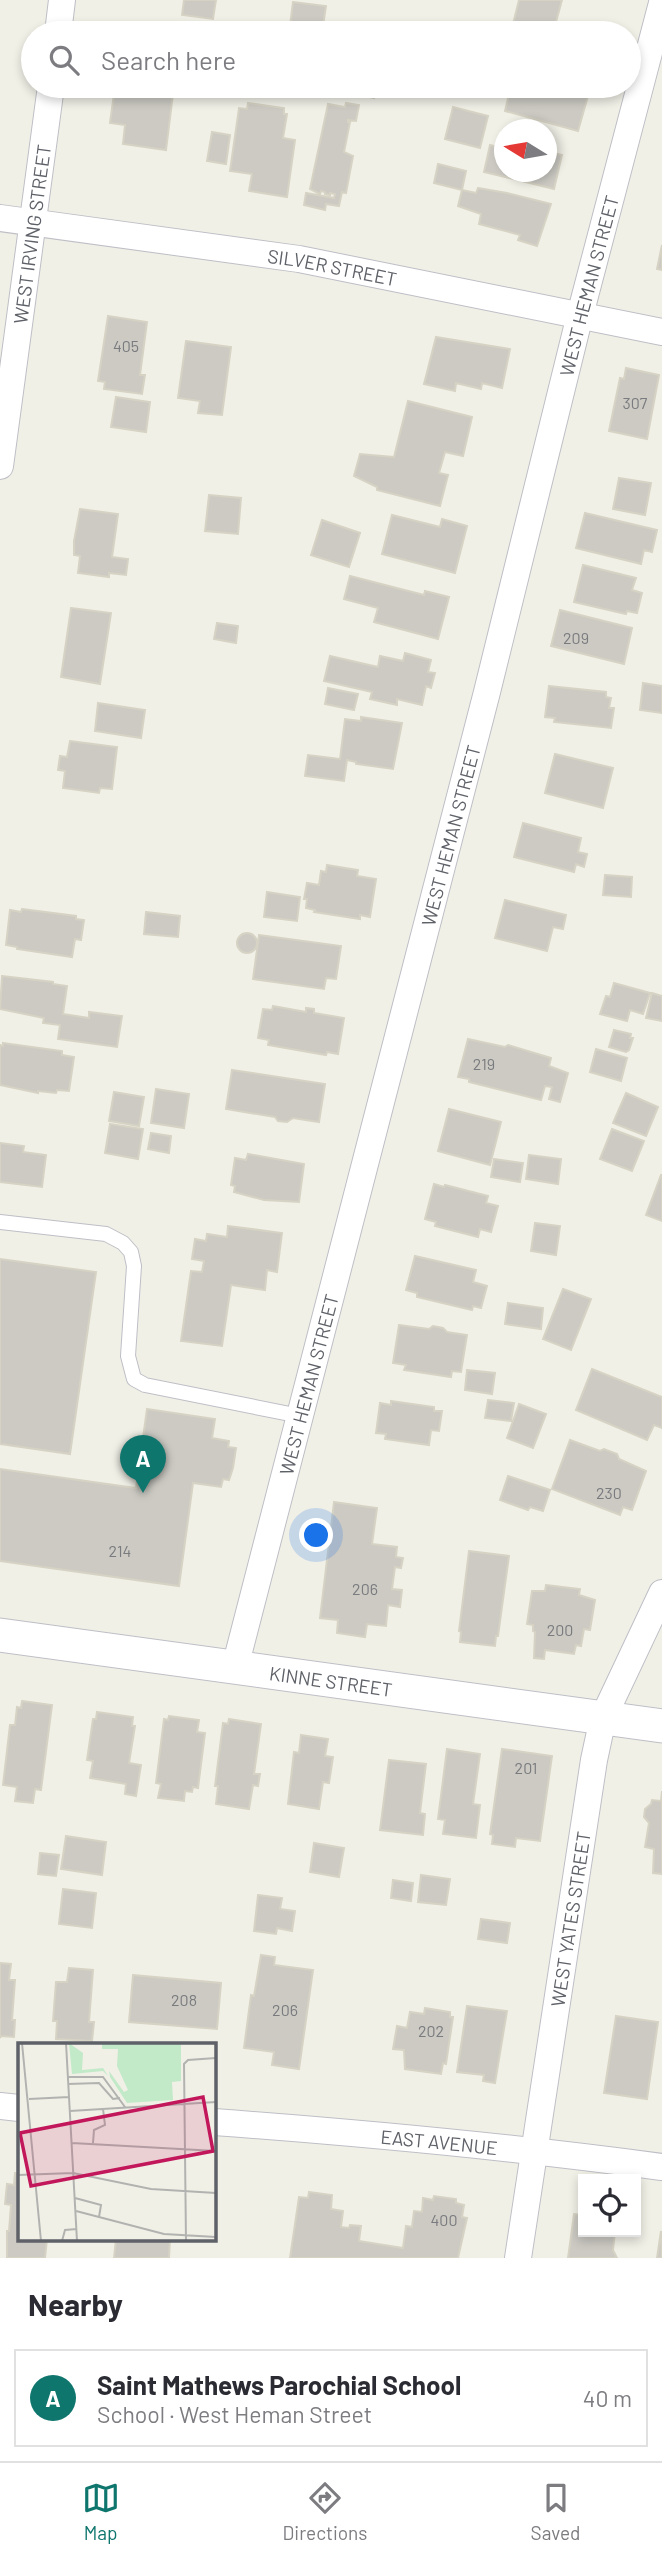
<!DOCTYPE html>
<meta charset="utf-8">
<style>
:root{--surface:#fff;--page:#f2f2f3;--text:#2b2b33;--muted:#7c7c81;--line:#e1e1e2;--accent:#0f766e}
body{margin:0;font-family:Barlow,sans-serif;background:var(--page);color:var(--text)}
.controls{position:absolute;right:21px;bottom:21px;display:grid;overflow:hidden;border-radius:0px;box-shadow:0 4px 10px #0003}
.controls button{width:63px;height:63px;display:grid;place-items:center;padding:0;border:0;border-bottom:2px solid var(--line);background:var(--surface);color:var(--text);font:35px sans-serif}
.compass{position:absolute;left:494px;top:119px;width:63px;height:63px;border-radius:50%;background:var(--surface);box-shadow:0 4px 10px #0003;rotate:281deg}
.you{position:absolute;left:317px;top:1536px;width:24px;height:24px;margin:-18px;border:5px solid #fff;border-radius:50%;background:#1a73e8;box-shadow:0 0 0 10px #1a73e833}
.badge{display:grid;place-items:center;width:46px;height:46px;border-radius:50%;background:var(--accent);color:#fff;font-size:23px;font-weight:700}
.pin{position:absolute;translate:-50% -58px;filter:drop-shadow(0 2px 4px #0008)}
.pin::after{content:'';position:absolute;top:37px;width:24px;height:21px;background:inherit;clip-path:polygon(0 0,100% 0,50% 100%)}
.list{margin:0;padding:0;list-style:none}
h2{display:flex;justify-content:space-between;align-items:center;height:91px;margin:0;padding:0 28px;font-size:30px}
h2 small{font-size:23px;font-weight:400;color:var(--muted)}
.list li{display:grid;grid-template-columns:46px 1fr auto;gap:21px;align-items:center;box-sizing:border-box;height:98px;margin:0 14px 14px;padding:0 14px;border:2px solid var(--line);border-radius:0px}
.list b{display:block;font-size:26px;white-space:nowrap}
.list p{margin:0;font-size:23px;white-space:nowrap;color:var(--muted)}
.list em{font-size:23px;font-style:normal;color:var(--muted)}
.icon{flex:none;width:38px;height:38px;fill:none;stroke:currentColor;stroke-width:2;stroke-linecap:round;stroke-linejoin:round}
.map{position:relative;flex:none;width:662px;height:2258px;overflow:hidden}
.search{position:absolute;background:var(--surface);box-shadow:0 4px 10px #0003;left:21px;right:21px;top:21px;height:77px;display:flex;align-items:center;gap:18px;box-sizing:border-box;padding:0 24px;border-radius:38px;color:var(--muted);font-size:26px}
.sheet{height:203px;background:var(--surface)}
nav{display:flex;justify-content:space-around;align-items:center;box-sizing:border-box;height:98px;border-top:2px solid var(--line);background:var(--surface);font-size:19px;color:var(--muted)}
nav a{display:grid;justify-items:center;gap:4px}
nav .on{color:var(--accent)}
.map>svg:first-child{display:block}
.building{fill:#cccac3;stroke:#d6d3c4;stroke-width:2}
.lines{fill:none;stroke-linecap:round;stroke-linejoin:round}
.service-casing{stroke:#bebfc6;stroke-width:16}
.minor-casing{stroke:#bebfc6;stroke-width:28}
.tertiary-casing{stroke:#bebfc6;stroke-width:35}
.service{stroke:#fff;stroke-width:14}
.minor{stroke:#fff;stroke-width:26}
.tertiary{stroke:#fff;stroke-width:33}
.labels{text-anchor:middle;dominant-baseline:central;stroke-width:5;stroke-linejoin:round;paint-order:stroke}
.number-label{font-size:16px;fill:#7a7b7f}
.street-label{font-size:19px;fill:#5e6168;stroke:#fff}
.inset-road{fill:none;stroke:#b2b3b0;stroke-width:2}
.view{fill:#c2185b;fill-opacity:0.15;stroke:#c2185b;stroke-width:3.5}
.inset-edge{fill:none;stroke:#5e6168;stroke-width:3.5}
</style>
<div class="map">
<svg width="662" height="2258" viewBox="0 0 662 2258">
<rect width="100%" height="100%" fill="#f1f0e7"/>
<path class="building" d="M184 0H216L213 19 182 15Z
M519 0H562L553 33 511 32Z
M293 2 326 6 322 33H289Z
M115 86H174L166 150 123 144 125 125 110 123Z
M353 86H376L374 98 351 93Z
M457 86H495L493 95Z
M518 86 528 88 529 86H560L588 96 578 131 505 111 509 94 516 96Z
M248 103 284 108V114H287L283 138 295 140 287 197 249 191 252 174 230 171 239 108 247 109Z
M346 103 359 105 356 121 348 120V122H350L344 152 353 156 346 193 342 192 339 206 326 204 325 210 304 205 306 193 334 198 335 194 330 193V195L325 194V192L321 191 320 194 310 189 328 104 345 107Z
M453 107 488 116 480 148 445 139Z
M212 132 230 135 226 164 207 161Z
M503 142 504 172H546V151L562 155 554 189 484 172 490 145 502 148Z
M438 164 466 171 462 190 434 183Z
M478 188 507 193 551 204 537 246 518 240 520 235 479 224 481 214 458 206 462 190 476 193Z
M662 245V270L657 269Z
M108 316 147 322 140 375H145L142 394 104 389 105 382 98 381Z
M436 337 510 349 502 388 482 383 481 389 456 383 455 391 424 384Z
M186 341 231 347 222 415 198 413 200 401 178 398Z
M626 368 659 375 647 439 609 431 620 378 624 379Z
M116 397 150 402 146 432 111 427Z
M408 401 472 417 463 456 445 452 439 473 448 475 440 506 377 490V487L354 476 360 454 394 457Z
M619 478 651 483 645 515 613 509Z
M209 495 241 498 238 534 205 531Z
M80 509 118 514 112 557 128 559 126 575 109 573V577L78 573 80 556 74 555V541Z
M585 513 657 530 652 552 644 550 641 564 576 548Z
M392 515 440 527 442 519 467 526 455 573 382 554Z
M322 520 360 533 349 567 311 555Z
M583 565 636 578 632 590 642 593 637 613 627 611 626 614 574 602Z
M350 576 424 595 425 591 449 597 438 639 374 622 378 608 344 599Z
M71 608 111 613 100 684 61 677Z
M560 610 632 628 624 664 551 646Z
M217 623 238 626 236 643 214 639Z
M405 653 431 660 428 672 435 673 431 688 426 686 422 705 397 699V705L370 699 372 692 324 681 330 656 378 667 380 656 403 661Z
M643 683 662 686V713L640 710Z
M549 686 606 692V697L611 698 609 708H614L611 728 554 722 555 718 545 717Z
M328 688 358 694 354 710 325 704Z
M98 703 145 710 141 738 95 731Z
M361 717 402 723 393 769 356 764V762L347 760 344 781 305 776 308 755 340 759 345 719 361 721Z
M70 741 117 747 112 789 100 788 99 793 63 788 65 771 58 770 60 756 67 757Z
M555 754 613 768 603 808 545 793Z
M523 823 581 838 578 852 587 854 584 867 576 864 574 872 514 857Z
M327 865 358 870 357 876 376 879 370 917 360 915V919L314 912 315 910 306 908 307 899H304L307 883 319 885 321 871 326 872Z
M605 875 632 877 631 897 603 895Z
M267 892 300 897 297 921 264 917Z
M505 900 566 915 563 929 553 927 547 951 495 938Z
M22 909 76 916V919L84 920 81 940 75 939 72 957 17 949V947L6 945 10 910 21 912Z
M146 912 180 916 178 937 144 934Z
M237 943a10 10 0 1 1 20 0a10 10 0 1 1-20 0Z
M259 935 341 946 336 979 326 978 324 989 253 979Z
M2 976 53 982V984L67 986 63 1014 89 1018V1012L122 1016 117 1047 58 1039 60 1025 43 1023 44 1018 0 1009Z
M614 983 650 993 643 1014 630 1010 627 1021 600 1014 606 996 610 997Z
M652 993 662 996V1021L646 1018Z
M273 1006 306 1012V1008L314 1009V1013L344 1018 338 1054 327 1052 326 1055 268 1045 269 1040 258 1038 263 1009 272 1010Z
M614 1030 631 1034 630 1038H633L629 1050 626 1052 609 1047Z
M468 1039 505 1047 508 1045 551 1058 549 1066 568 1073 560 1102 549 1099 552 1087 545 1086 541 1100 469 1082V1079L458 1077Z
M3 1043 62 1051V1055L74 1057 69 1091 57 1090 56 1093 38 1091V1093L0 1085V1045L3 1046Z
M596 1049 627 1058 621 1081 590 1072Z
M232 1070 325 1084 319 1122 293 1118 287 1122 278 1121 275 1117 226 1109Z
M156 1089 189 1094 184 1128 151 1123Z
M114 1092 144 1097 139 1126 109 1121Z
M626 1093 658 1107 646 1136 613 1123Z
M449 1109 501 1122 490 1165 438 1151Z
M110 1124 143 1129 138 1159 105 1153Z
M612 1129 644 1141 632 1171 600 1159Z
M151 1133 171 1136 169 1153 148 1149Z
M0 1143 24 1146 23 1152 46 1155 42 1187 0 1182Z
M248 1154 304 1164 299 1202 264 1200 234 1192 235 1186 231 1185 235 1158 246 1160Z
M529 1155 561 1159 558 1184 526 1179Z
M494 1159 523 1163 520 1182 491 1177Z
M661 1175H662V1221L646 1215Z
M434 1184 444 1187 445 1185 488 1196 486 1203 498 1206 491 1232 480 1229 478 1237 435 1226 436 1222 425 1219Z
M535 1223 560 1226 556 1255 531 1251Z
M228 1226 282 1233 277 1272 267 1270 265 1290 231 1285 222 1346 181 1341 191 1271 202 1272 204 1261 192 1259 195 1239 206 1241 207 1234 227 1237Z
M415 1256 476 1270 473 1282 487 1286 481 1308 473 1306 472 1310 417 1297V1293L406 1290Z
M0 1259 96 1272 70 1454 0 1444Z
M563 1289 591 1299 571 1350 543 1339Z
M508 1303 543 1308 541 1329 505 1324Z
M399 1325 429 1329 433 1326 443 1328 447 1332 467 1335 461 1372 452 1371 451 1377 404 1370 406 1365 393 1363Z
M592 1369 662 1397V1428L654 1425 647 1440 576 1410Z
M467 1370 495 1373 492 1394 465 1390Z
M488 1400 514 1403 511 1421 485 1418Z
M391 1401 434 1407V1411H442L439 1431 431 1430 429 1445 385 1439 386 1434 376 1433 380 1403 391 1405Z
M519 1404 546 1414 533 1448 507 1438Z
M147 1409 215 1419 212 1438 229 1441 228 1447 236 1448 233 1468 229 1480 223 1479 221 1487 193 1483 179 1586 0 1561V1469L136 1488Z
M570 1440 600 1451 604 1449 617 1454 619 1459 646 1471 632 1510 623 1507 620 1515 552 1489Z
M508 1476 550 1490 543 1511 530 1507 528 1510 500 1500Z
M334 1502 377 1508 372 1544 397 1547 396 1557 403 1558 401 1568 395 1567 392 1589 402 1590 400 1607 388 1605 386 1626 367 1624 365 1637 337 1633 338 1620 320 1618Z
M469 1551 509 1556 498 1636H496L495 1646 460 1642 461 1632 459 1631Z
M546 1585 580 1589 579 1595 595 1600 590 1630 584 1629 581 1646 576 1645 574 1654 545 1650 544 1659 534 1658 535 1632 533 1631V1625L527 1624 532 1591H545Z
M22 1701 52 1705 41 1790 35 1789 33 1803 15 1801 17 1787 3 1785 10 1725H15L17 1707 21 1708Z
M97 1712 133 1717 132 1726H135L129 1763 141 1765 136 1796 125 1794 126 1784 90 1778 93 1761 87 1760 93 1719H96Z
M169 1716 199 1720 197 1732 205 1733 198 1788 193 1787 192 1792 185 1791 184 1801 158 1798 161 1784 156 1783 164 1719 168 1720Z
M229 1719 261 1724 254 1774H260L258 1786 253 1785 249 1809 216 1804 218 1786H215L223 1723 228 1724Z
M301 1735 328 1739 325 1756 333 1757 329 1783 323 1782 319 1809 288 1804 294 1752 299 1753Z
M447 1749 480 1754 473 1804 480 1805 476 1838 443 1834 445 1820 438 1819Z
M502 1749 552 1756 540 1841 516 1838 515 1847 492 1844 493 1835 490 1834Z
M389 1760 426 1764 420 1813 425 1814 423 1835 380 1830Z
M662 1791V1874L653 1873 654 1849 645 1847 649 1823 644 1817 645 1809 651 1804 652 1800 661 1801Z
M66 1836 106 1842 102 1875 61 1869Z
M314 1843 344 1848 339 1877 310 1872Z
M40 1853 59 1855 56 1876 38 1874Z
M421 1875 450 1879 446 1905 418 1902Z
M393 1880 413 1883 411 1901 391 1898Z
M63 1889 96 1893 92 1928 59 1924Z
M258 1895 282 1898 280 1909 295 1911 292 1931 277 1928 276 1934 254 1931Z
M481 1919 510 1923 507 1943 478 1939Z
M261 1955 275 1957 274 1965 313 1970 299 2069 272 2065 274 2052 244 2048 251 1995 254 1996Z
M0 1963 11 1964 9 1980H15L12 2020H15L14 2037 1 2036 0 2038Z
M69 1968 93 1970 89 2022H94L92 2041 56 2039 57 2021H53L56 1982H67Z
M133 1975 221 1983 217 2029 129 2022Z
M467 2006 507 2011 495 2083 483 2081 484 2075 457 2072Z
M425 2008 450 2012V2017H453L446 2064 443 2063 441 2074 405 2069 404 2050 393 2049 397 2026 407 2028 410 2012 424 2014Z
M616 2016 658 2022 647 2099 604 2093Z
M15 2173 19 2174V2239H47L45 2258H7V2231H9L11 2205 5 2204 7 2184 14 2185Z
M309 2192 332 2195 331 2209 343 2211 341 2227 349 2228 350 2225 361 2226 359 2241 403 2248 406 2226 412 2227 414 2211 422 2212 423 2198 433 2200 434 2196 456 2199V2203L464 2205 462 2217 467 2218 458 2258H290L299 2197 308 2198Z
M574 2214 583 2215V2232H615L613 2250 617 2258H568Z
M661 2231 662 2258H657Z
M116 2239H170L169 2258H114Z"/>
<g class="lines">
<g class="service-casing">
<path id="service" d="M0 1222 106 1234 123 1243 131 1252 134 1266 128 1356 134 1379 145 1385 300 1416"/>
</g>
<g class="minor-casing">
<g id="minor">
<path d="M58 33 62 0"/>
<path id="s1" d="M0 218 299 259 662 332"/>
<path id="s2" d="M0 466 51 86"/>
<path id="s3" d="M235 1667 487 692 580 315 662 3"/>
<path d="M0 2106 19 2108"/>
<path id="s4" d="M214 2122C364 2133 513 2147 662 2167"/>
<path id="s5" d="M518 2258 594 1760 603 1718 662 1593"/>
</g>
</g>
<g class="tertiary-casing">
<g id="tertiary">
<path id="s6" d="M0 1635 662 1726"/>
</g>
</g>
<use href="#service" class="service"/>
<use href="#minor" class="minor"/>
<use href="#tertiary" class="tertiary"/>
</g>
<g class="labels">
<g class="number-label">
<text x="126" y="345">405</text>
<text x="635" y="402">307</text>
<text x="576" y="637">209</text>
<text x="484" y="1063">219</text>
<text x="609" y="1492">230</text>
<text x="120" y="1550">214</text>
<text x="365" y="1588">206</text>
<text x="560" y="1629">200</text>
<text x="526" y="1767">201</text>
<text x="184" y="1999">208</text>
<text x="285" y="2009">206</text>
<text x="431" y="2030">202</text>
<text x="444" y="2219">400</text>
</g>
<g class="street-label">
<text stroke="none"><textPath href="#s2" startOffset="234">WEST IRVING STREET</textPath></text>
<text stroke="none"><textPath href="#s1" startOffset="336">SILVER STREET</textPath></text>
<text stroke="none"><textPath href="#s3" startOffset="1426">WEST HEMAN STREET</textPath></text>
<text stroke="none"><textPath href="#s3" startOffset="859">WEST HEMAN STREET</textPath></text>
<text stroke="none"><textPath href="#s3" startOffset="292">WEST HEMAN STREET</textPath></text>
<text stroke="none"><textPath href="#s6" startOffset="334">KINNE STREET</textPath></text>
<text stroke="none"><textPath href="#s5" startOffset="343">WEST YATES STREET</textPath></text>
<text stroke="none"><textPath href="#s4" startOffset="226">EAST AVENUE</textPath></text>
</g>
</g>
<g transform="translate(18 2043)">
<rect width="198" height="198" fill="#f1f0e7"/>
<path d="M51 0 65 10 64 27 85 25 90 33 85 28 54 31ZM84 0H163V38L154 39 155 57 109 60 92 34 91 28 106 49 110 47 99 23 100 6H84Z" fill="#c2e9c8"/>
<path class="inset-road" d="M4 0 23 198M48 0 59 198M50 34H85L107 64M50 41 81 40 95 56 102 55M11 56 51 54M52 68 198 59M54 100 198 108M75 100 76 87 87 82 85 66M0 132 55 130 133 146 198 150M57 155 83 162 81 174M58 168 146 191 198 194M44 198 47 187 59 186M168 198 166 21 170 17 198 15"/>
<path class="view" d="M185 54 195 108 13 143 2 90Z"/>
<rect width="198" height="198" class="inset-edge"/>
</g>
</svg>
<div class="controls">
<button><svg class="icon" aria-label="locate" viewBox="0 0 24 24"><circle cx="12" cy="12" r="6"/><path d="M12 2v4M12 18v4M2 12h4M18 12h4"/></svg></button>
</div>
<svg class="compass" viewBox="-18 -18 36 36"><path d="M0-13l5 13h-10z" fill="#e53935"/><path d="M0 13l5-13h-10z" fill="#7c7c81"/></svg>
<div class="you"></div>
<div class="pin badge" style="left:143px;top:1493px">A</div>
<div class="search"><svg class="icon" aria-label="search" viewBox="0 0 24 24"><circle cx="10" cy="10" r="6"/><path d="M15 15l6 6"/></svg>Search here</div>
</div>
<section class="sheet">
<h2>Nearby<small></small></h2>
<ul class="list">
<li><span class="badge">A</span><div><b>Saint Mathews Parochial School</b><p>School · West Heman Street</p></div><em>40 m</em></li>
</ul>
</section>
<nav>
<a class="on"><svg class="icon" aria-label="map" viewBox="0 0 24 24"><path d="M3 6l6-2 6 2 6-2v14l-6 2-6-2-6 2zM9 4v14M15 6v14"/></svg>Map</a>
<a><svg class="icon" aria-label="directions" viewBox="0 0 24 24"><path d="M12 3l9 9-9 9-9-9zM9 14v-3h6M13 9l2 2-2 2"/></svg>Directions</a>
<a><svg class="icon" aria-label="saved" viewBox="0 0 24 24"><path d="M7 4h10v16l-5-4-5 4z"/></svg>Saved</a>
</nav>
